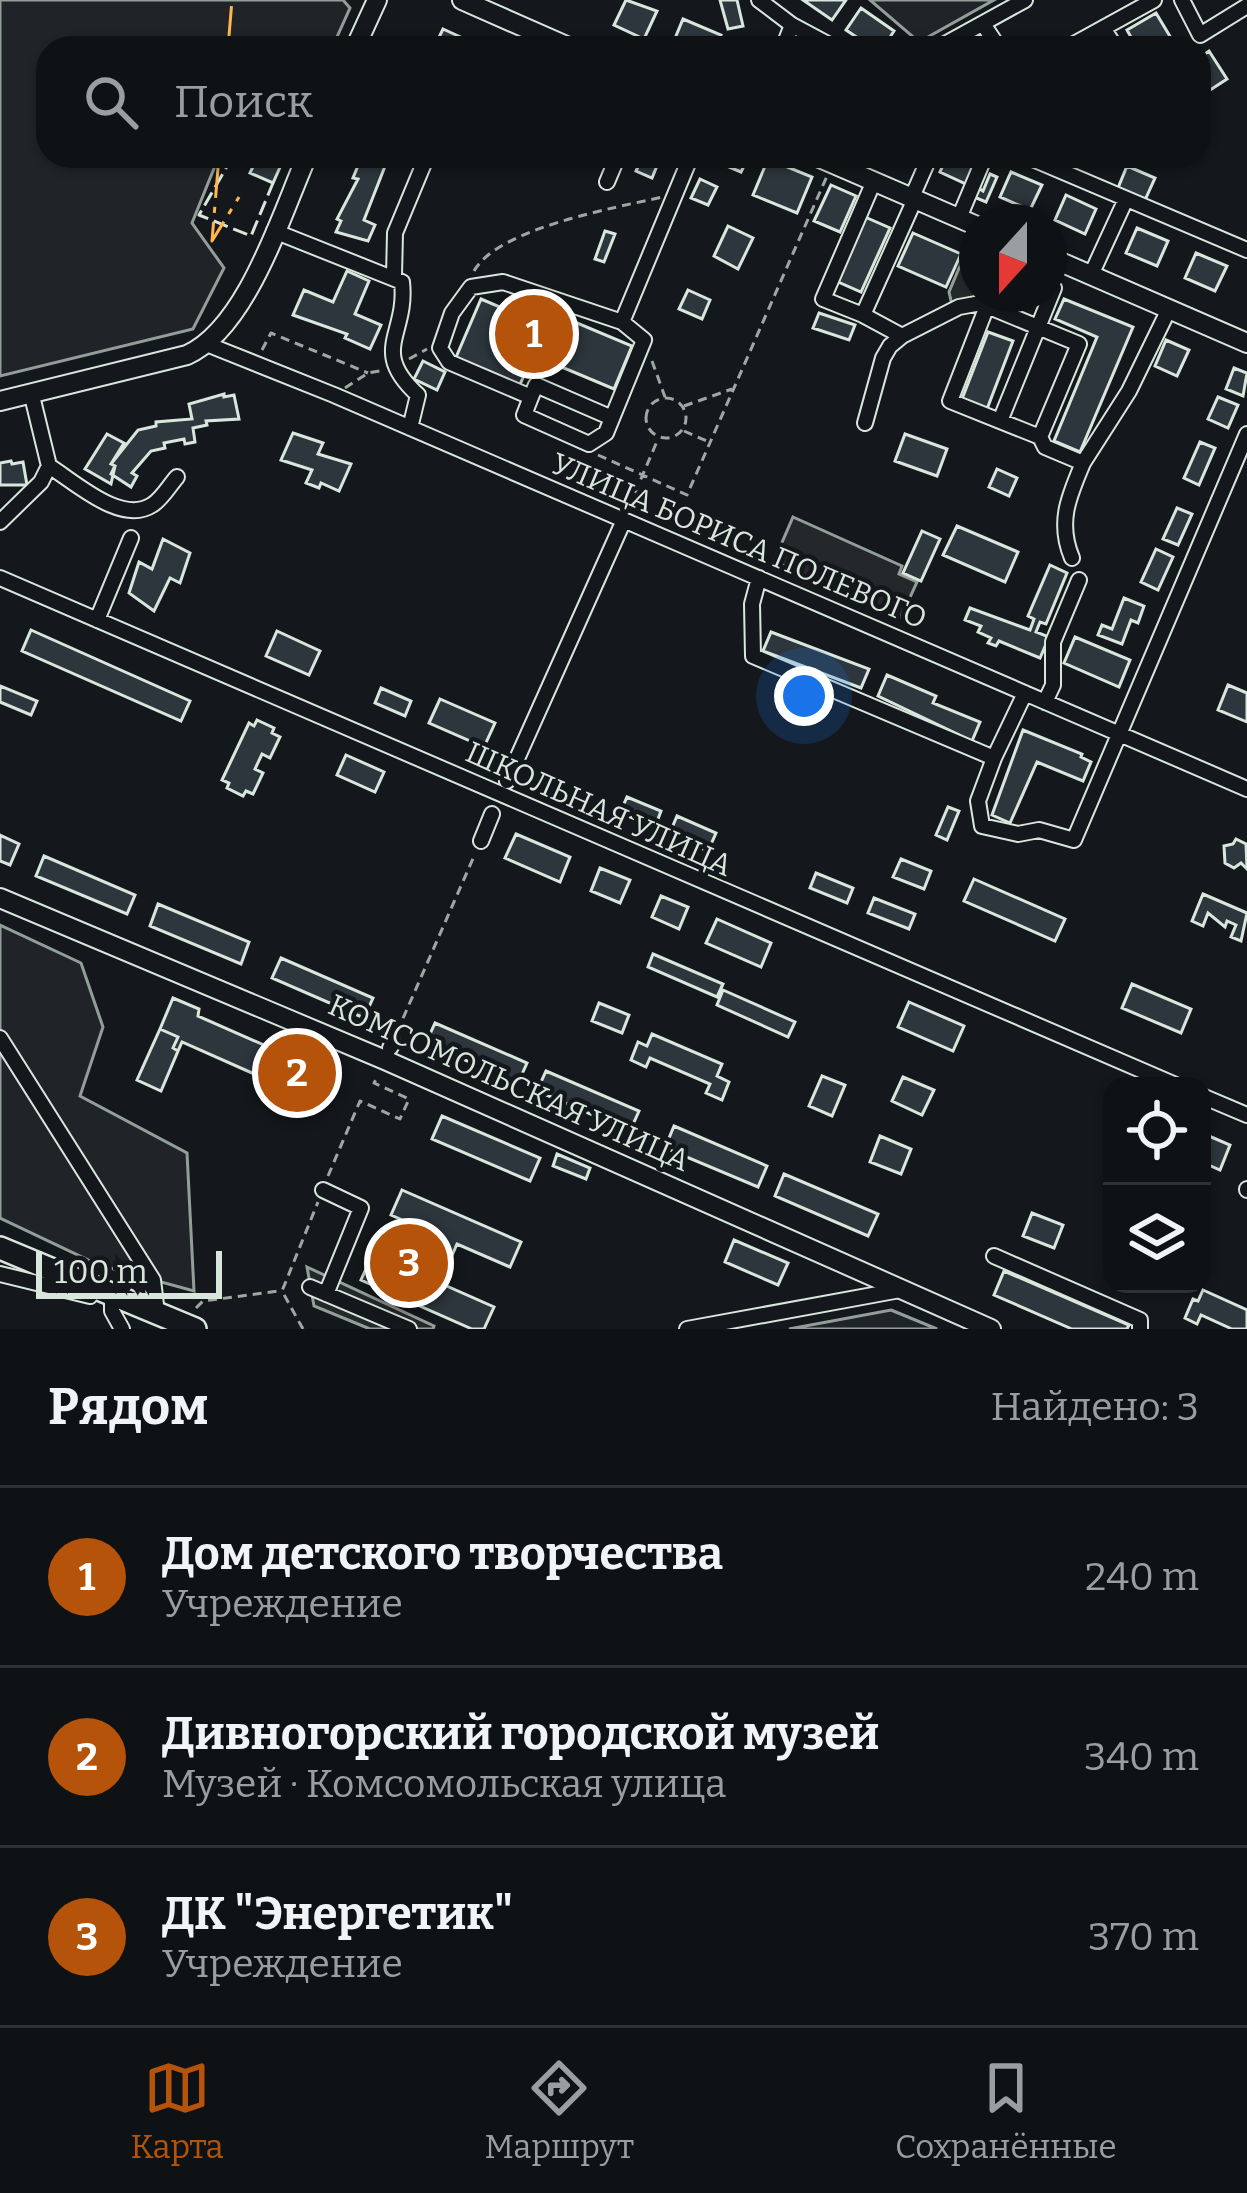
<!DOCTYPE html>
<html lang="ru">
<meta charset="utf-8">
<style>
:root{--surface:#0f1215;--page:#1d2022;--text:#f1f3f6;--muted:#9b9ea0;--line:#2f3234;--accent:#b45309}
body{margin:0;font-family:Bitter,serif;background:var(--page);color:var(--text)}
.controls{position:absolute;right:36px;bottom:36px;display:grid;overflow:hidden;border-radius:24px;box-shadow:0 3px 9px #0004}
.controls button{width:108px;height:108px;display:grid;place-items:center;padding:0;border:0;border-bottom:3px solid var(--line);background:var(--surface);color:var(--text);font:60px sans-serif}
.compass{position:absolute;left:959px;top:204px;width:108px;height:108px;border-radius:50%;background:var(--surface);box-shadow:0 3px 9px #0004;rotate:201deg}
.scale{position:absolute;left:36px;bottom:30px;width:186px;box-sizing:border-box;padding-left:12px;border:6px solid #d8e6dc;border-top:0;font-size:33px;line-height:42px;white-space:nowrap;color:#d8e6dc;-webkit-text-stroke:9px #14181c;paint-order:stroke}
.you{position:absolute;left:804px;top:696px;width:42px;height:42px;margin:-30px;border:9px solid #fff;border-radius:50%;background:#1a73e8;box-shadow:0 0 0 18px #1a73e833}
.badge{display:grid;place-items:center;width:78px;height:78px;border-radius:50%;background:var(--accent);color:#fff;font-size:39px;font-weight:700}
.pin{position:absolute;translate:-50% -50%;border:6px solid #fff;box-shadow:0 3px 12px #0006}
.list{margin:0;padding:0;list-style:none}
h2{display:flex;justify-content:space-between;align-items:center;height:156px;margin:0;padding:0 48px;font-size:51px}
h2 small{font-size:39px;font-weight:400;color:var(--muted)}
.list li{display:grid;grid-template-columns:78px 1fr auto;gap:36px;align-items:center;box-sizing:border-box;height:180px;padding:0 48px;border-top:3px solid var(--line)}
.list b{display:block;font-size:45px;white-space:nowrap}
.list p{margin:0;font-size:39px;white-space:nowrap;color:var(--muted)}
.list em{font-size:39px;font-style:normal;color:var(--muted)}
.icon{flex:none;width:66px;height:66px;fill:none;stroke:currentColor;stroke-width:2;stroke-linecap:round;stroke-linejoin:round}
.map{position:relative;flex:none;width:1247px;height:1329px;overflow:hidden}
.search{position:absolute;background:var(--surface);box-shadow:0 3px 9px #0004;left:36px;right:36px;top:36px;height:132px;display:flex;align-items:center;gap:30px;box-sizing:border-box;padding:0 42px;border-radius:36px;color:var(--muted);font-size:45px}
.sheet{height:696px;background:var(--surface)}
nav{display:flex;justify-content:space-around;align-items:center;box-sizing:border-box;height:168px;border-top:3px solid var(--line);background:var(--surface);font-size:33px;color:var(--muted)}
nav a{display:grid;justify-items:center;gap:6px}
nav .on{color:var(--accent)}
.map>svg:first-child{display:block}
.green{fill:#202428;stroke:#939e99;stroke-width:3}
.parking{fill:#24282b;stroke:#939e99;stroke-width:3}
.building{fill:#2c363c;stroke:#d8e6dc;stroke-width:3}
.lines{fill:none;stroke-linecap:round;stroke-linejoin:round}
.minor-casing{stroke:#d8e6dc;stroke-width:18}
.major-casing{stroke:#d8e6dc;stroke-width:22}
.highway-casing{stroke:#d8e6dc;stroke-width:26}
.path{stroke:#9da8a2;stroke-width:3;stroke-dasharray:9 6;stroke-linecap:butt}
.minor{stroke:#14181c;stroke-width:14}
.major{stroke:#14181c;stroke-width:18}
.highway{stroke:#14181c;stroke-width:21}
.fence{stroke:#d8e6dc;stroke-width:3;stroke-dasharray:15 6;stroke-linecap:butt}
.power{stroke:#ffb74d;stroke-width:3;stroke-dasharray:42 9 6 9;stroke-linecap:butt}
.labels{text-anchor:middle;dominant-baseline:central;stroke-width:9;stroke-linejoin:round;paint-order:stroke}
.street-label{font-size:30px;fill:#d8e6dc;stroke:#14181c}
</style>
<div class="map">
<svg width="1247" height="1329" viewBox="0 0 1247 1329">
<rect width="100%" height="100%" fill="#14181c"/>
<path class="green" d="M0 0H343L350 8 332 48H48V156H219L192 223 224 268 193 329 0 376Z
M870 0H994L919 42Z
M0 925 81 963 103 1027 80 1096 187 1153 194 1291 99 1265 0 1218Z
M891 1310 937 1329H789Z"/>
<path class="parking" d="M977 250 975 300 952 305 949 292 965 254 973 256Z
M793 517 902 566 899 574 917 582 901 617 774 561Z
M307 1267 434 1326 433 1329H370L314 1306Z"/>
<path class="building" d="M626 0 657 11 644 39 614 25Z
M720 0H737L743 26 728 29Z
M803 0H846L832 20Z
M861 8 894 31 883 48H873L846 30Z
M1156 13 1171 38 1154 48H1137L1127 30Z
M683 19 721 35 716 48H671Z
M443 29 467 40 464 48H434Z
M1209 51 1227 79 1204 94 1199 86V58Z
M258 156H285L273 183 250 173Z
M362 156H389L364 220 375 225 368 241 336 232 341 221 337 219 358 179 353 178Z
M643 156H661L652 178 636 171Z
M720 156H749L741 172 717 162Z
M947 156H981L968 185 940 172Z
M768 159 812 177 797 213 753 195Z
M1127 166 1155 178 1145 200 1118 188Z
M1011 172 1042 185 1030 210 1000 197Z
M990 174 997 177 986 202 974 197 978 188 983 191Z
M700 179 717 187 708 205 691 198Z
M831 185 856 196 840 232 814 221Z
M1066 195 1096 209 1085 234 1055 220Z
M865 217 890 228 861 292 836 281Z
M728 226 753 238 738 269 714 256Z
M1137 228 1168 241 1157 266 1126 253Z
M605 231 615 234 604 262 595 259Z
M913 233 961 254 946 287 898 266Z
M1196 253 1227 266 1215 291 1185 278Z
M347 271 369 281 355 314 381 325 370 349 345 338 347 334 293 315 304 290 333 302Z
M688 290 710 300 702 319 679 309Z
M481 299 533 321 539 307 632 346 614 389 533 355 518 389 454 362Z
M1064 299 1133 327 1080 452 1054 441 1097 337 1055 319Z
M819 313 855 325 849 340 813 328Z
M988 332 1013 341 987 409 962 399Z
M1166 340 1189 350 1177 376 1155 366Z
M423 361 445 372 437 390 414 379Z
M1234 368 1247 373 1243 396 1226 389Z
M224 394V397L234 395 239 419 206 421 207 425 193 428 195 442 185 444 184 439 164 443 165 448 151 451 132 473 137 476 131 487 111 474 115 466 111 464 138 430 156 426V422L192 419 189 404Z
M1218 397 1238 405 1228 428 1208 419Z
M293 433 323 443 318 454 351 464 339 491 321 483 319 488 306 483 312 470 281 460Z
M107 434 124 443 111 464 115 466 111 484 85 469Z
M905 434 947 449 937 476 895 461Z
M1200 442 1215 448 1199 485 1184 478Z
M11 461 12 464 23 462 27 485H0V463Z
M997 469 1017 478 1009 496 989 487Z
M1177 508 1192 514 1178 545 1163 539Z
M957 526 1018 552 1005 582 943 555Z
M922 531 940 539 921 581 903 573Z
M163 539 190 553 180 583 170 578 154 611 129 593 139 562 152 569Z
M1156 549 1173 557 1158 590 1141 582Z
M1050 565 1067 573 1046 624 1040 622 1036 632 1049 637 1040 658 999 641 996 646 988 643 991 638 978 632 981 626 965 620 970 608 1030 630 1034 619 1028 616Z
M1124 598 1144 606 1138 623 1131 620 1122 644 1098 635 1102 625 1112 629Z
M31 630 190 701 181 721 22 651Z
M277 631 320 651 309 675 266 656Z
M771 632 869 669 861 688 763 651Z
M1075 637 1130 660 1119 687 1064 663Z
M887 675 936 696 933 703 980 722 972 741 878 696Z
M1228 685 1247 693V722L1218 710Z
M0 686 37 701 31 715 0 702Z
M381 688 411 701 405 716 375 703Z
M440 699 495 723 484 747 429 723Z
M257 720 274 728 272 733 280 737 270 758 262 754 255 769 263 773 253 794 246 791 243 796 227 788 229 783 222 780 249 723 254 726Z
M1023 730 1082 754 1081 757 1091 762 1083 781 1037 762 1010 823 992 815Z
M346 755 384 772 375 792 337 775Z
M627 797 661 811 655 827 620 813Z
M948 807 959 811 947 840 936 835Z
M677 816 716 833 708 851 669 835Z
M516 834 570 857 560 882 505 858Z
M0 835 19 844 10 865 0 861Z
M1236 839 1246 844 1247 869 1241 863 1234 868 1225 863 1224 846 1233 844Z
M44 856 135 895 127 914 36 876Z
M901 859 931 871 924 889 893 877Z
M600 868 630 880 620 903 591 891Z
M816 873 853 888 847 903 810 888Z
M974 879 1065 919 1055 941 964 901Z
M1203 894 1247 913 1241 941 1231 937 1236 925 1227 921 1225 927 1208 913 1203 926 1192 921Z
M661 896 688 907 679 929 652 917Z
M874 898 915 914 909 929 868 913Z
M158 904 249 942 241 964 150 926Z
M717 919 771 943 761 967 706 943Z
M653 954 723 984 717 997 648 967Z
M281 958 373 998 364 1018 272 978Z
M1132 984 1191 1009 1181 1033 1122 1008Z
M723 990 795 1022 788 1037 717 1005Z
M173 998 199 1009 198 1016 316 1068 304 1096 182 1042 178 1051 173 1048 178 1037 160 1029Z
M909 1002 964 1026 953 1051 898 1027Z
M599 1003 629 1015 622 1033 592 1021Z
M435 1023 527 1063 518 1083 426 1043Z
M160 1029 178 1037 173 1048 178 1051 161 1091 137 1080Z
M652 1034 722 1064 717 1076 729 1082 722 1100 706 1093 710 1084 650 1058 646 1067 631 1060 638 1042 647 1046Z
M546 1071 639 1111 630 1131 537 1091Z
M822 1076 845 1085 832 1116 809 1106Z
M903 1077 934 1090 922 1115 892 1101Z
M442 1116 540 1158 530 1181 432 1139Z
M674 1126 767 1166 758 1187 665 1148Z
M1202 1133 1230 1145 1220 1170 1202 1162Z
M880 1136 911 1149 901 1174 870 1162Z
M557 1154 590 1168 586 1179 553 1166Z
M784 1174 878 1214 868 1236 775 1196Z
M402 1190 521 1242 510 1267 457 1244 440 1283 494 1307 484 1329H472L361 1280 373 1253 383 1258 400 1219 391 1215Z
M1032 1213 1063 1225 1054 1248 1023 1236Z
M734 1240 788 1263 778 1285 725 1262Z
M1004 1271 1129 1325 1127 1329H1072L994 1295Z
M1203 1290 1247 1310V1329H1232L1201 1315 1197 1324 1185 1318 1193 1299 1198 1301Z"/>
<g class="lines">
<g class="minor-casing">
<path id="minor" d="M759 0 792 25 835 48
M1182 0 1200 35 1247 6
M983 24 999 48
M1103 28 1116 48
M783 48 792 25
M938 48 1025 0
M1067 48 1154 0
M1028 157 1247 250
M874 181 823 299 863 315 915 199
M607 182 618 156
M912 197 930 156
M959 218 985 156
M274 231 402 282C408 335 369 350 418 395L410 428
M1091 275 1126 199
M394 276 395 233 427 156
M985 294 981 303 987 306 1079 344 1040 437 950 401 987 306
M863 315 902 336
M622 322 503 282 471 287 452 313 440 348 449 362 531 397 524 415 589 444 606 433 644 340 622 322 691 156
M209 345 334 395 1247 789
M531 397 536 385 612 418
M1000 421 1054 288
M865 423 883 358 890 346 902 336 959 307 981 303
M1040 437 1045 447 1083 463 1129 391 1169 309
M49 466C75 482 121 525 152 505 162 499 169 486 177 477
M0 522 41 482 49 466 31 392
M1072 558C1057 522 1069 496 1083 463
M0 578 1178 1086
M759 578 752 604 753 656 994 758 1025 693
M97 620 131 538
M1045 702 1053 685V642L1079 580
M994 758 978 801 982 826 1018 834 1039 830 1074 840 1247 434
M507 781 624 520
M481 841 492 814
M0 1038 153 1280 157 1313
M390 1048 393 1043
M1202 1096 1247 1115
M1247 1189V1190
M323 1190 361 1208 326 1294
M994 1256 1140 1320V1329
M0 1274 90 1296 95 1287
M310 1287 409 1329
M112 1294V1311L122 1329
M687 1329 900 1290"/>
</g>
<g class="major-casing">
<path id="major" d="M462 0 571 48
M355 48 377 0
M815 156 977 226
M1049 257 1247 343
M0 401 187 355C247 328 281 215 307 156
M0 898 385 1060 991 1329"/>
</g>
<g class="highway-casing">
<path id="highway" d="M0 1248 195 1329"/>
</g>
<path class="path" d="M474 271C498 228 615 208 662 197
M262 350 271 333 368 373
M409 359 427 349
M652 361 665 397
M345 388 368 373 385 370
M646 418a20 20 0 1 1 40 0a20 20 0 1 1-40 0Z
M684 406 732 389
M684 431 709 442
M598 455 687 495 827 176
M629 507 658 439
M397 1032 475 854
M328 1176 360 1101 400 1119 409 1099 374 1083 378 1076
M196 1308 203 1301 279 1291
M303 1329 282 1291 318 1202"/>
<use href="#minor" class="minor"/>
<use href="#major" class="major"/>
<use href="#highway" class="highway"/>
<path class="fence" d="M233 156 199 215 251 236 273 183"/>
<path class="power" d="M228 48 232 0
M219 156 212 241 239 197"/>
</g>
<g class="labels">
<g class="street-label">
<text transform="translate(739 541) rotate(23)">УЛИЦА БОРИСА ПОЛЕВОГО</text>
<text transform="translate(599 809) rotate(24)">ШКОЛЬНАЯ УЛИЦА</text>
<text transform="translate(509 1083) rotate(24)">КОМСОМОЛЬСКАЯ УЛИЦА</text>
</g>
</g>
</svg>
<div class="controls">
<button><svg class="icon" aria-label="locate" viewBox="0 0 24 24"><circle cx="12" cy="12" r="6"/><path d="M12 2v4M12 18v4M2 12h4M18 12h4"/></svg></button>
<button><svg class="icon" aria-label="layers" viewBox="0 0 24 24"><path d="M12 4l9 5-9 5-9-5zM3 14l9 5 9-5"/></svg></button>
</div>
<svg class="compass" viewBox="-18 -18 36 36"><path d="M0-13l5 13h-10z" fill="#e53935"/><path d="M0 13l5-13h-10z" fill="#9b9ea0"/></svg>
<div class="scale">100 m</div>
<div class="you"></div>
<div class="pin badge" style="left:534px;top:334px">1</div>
<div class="pin badge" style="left:297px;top:1073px">2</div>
<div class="pin badge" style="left:409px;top:1263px">3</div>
<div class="search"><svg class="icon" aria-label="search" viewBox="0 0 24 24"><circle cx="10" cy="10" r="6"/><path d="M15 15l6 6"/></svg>Поиск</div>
</div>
<section class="sheet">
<h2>Рядом<small>Найдено: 3</small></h2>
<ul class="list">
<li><span class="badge">1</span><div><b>Дом детского творчества</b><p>Учреждение</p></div><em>240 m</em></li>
<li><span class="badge">2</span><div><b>Дивногорский городской музей</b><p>Музей · Комсомольская улица</p></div><em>340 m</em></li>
<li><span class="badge">3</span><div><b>ДК &quot;Энергетик&quot;</b><p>Учреждение</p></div><em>370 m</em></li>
</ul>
</section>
<nav>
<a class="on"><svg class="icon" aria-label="map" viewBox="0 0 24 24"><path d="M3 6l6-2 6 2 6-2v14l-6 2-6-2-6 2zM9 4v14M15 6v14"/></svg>Карта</a>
<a><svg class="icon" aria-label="directions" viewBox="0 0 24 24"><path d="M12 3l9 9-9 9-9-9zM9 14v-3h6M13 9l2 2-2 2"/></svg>Маршрут</a>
<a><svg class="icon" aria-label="saved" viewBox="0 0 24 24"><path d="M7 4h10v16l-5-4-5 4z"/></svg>Сохранённые</a>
</nav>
